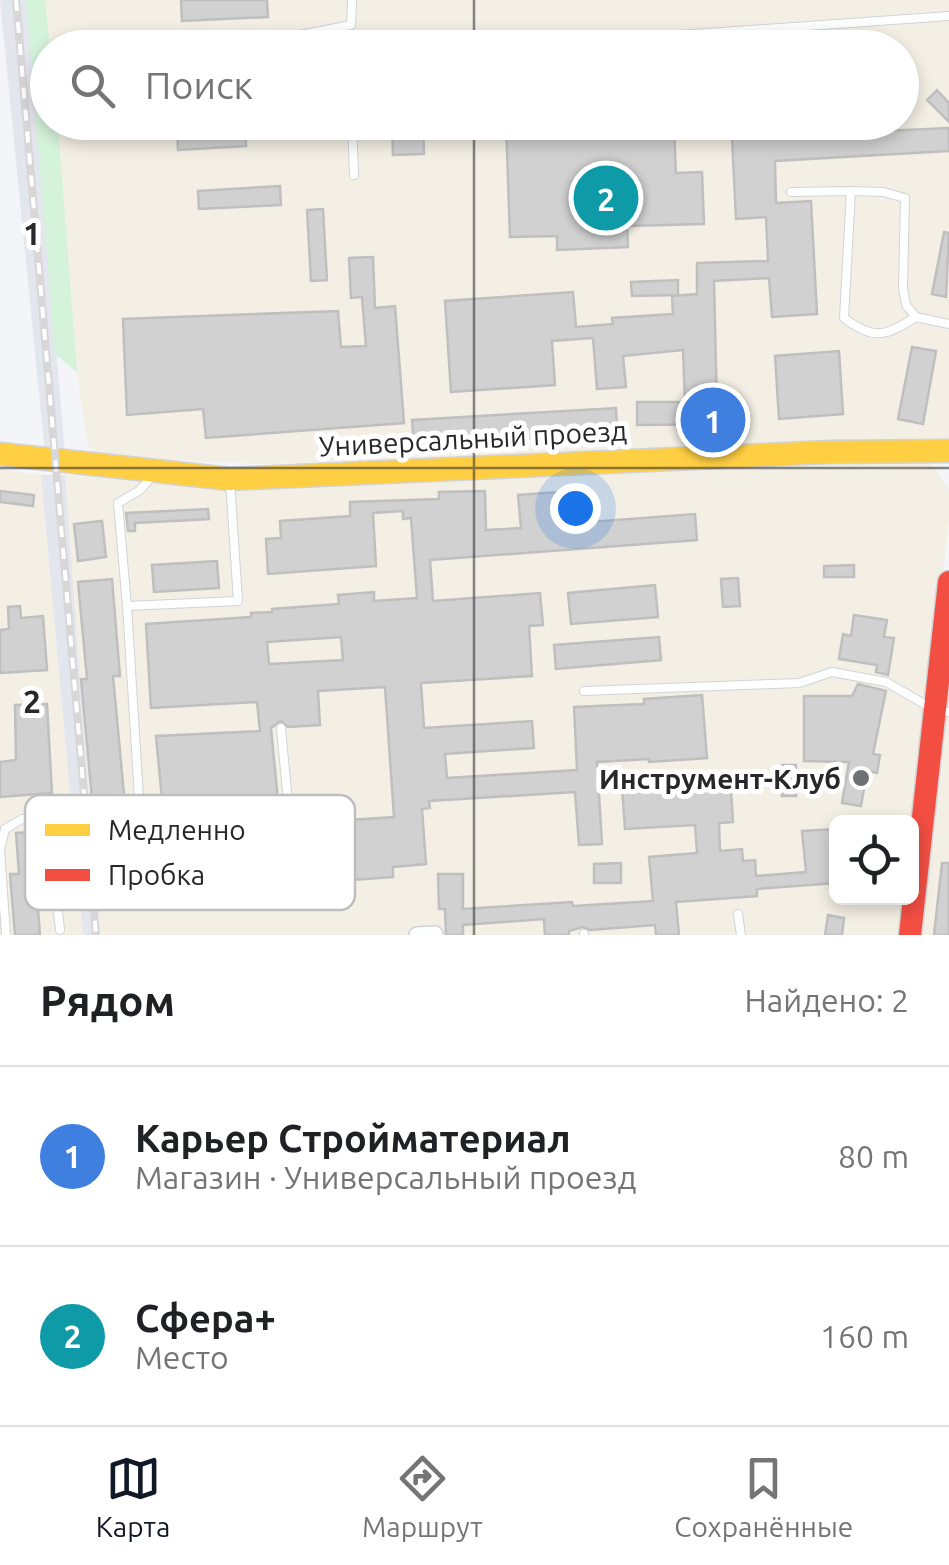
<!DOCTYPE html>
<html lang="ru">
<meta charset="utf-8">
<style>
:root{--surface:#fff;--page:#f6f6f6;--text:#202124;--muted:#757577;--line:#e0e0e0;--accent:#111827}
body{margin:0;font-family:Ubuntu,sans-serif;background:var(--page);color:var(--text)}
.controls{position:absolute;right:30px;bottom:30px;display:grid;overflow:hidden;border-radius:15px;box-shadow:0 5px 15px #0003}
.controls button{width:90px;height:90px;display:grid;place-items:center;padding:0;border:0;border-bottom:2px solid var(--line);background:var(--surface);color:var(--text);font:50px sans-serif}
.you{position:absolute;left:575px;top:508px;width:35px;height:35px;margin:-25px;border:8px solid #fff;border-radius:50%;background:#1a73e8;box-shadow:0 0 0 15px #1a73e833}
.badge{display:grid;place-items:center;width:65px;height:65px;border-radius:50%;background:var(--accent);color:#fff;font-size:32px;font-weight:700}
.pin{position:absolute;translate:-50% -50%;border:5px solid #fff;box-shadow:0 2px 10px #0006}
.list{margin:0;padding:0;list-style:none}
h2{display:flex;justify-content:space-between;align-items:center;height:130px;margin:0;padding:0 40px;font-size:42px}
h2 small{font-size:32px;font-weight:400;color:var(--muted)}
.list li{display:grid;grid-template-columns:65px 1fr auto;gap:30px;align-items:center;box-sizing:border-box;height:180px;padding:0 40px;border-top:2px solid var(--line)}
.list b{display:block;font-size:38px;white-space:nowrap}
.list p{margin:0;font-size:32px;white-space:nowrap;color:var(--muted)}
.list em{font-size:32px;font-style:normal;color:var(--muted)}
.icon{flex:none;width:55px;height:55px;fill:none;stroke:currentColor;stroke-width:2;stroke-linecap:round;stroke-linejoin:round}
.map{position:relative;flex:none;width:949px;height:935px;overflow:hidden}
.search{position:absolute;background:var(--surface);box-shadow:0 5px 15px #0003;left:30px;right:30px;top:30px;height:110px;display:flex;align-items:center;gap:25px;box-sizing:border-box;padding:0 35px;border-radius:55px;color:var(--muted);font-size:38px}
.sheet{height:490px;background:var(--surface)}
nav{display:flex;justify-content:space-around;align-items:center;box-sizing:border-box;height:140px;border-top:2px solid var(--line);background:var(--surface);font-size:28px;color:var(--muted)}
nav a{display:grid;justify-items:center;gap:5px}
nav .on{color:var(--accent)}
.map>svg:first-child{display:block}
.industrial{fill:#f3efe4}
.built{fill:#e4e6ee}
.green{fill:#d5f2db}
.building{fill:#d1d1d2;stroke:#bfbfbf;stroke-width:2.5;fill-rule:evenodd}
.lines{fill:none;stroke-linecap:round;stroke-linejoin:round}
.lane-casing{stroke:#d2d3d5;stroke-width:10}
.street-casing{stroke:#d2d3d5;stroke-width:18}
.slow-casing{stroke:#d2d3d5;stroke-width:25}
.jam-casing{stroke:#d2d3d5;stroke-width:25}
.lane{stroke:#fdfefe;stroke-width:8}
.street{stroke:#fdfefe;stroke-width:15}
.slow{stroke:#ffcf43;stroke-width:22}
.jam{stroke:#f24e42;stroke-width:22}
.rail-casing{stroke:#d7d7d8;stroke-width:8}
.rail{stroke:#fff;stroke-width:4;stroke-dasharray:11;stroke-linecap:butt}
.grid{fill:none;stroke:#28282b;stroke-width:2.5;stroke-opacity:0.55}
.poi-dot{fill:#6f7073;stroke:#fff;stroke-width:4}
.labels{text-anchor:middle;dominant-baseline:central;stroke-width:10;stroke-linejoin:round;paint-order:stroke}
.street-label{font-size:28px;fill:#28282b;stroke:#fff}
.poi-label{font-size:28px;font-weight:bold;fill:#28282b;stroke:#fff;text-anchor:end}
.key{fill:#fff;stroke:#bebebf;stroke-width:2.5}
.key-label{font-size:28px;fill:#28282b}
.grid-label{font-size:32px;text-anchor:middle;font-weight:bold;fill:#28282b;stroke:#fff;stroke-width:10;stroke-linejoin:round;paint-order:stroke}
</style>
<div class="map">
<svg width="949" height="935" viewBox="0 0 949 935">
<rect width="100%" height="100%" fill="#f4f5f8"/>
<path class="industrial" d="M45 0H949V440L260 464 104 456 88 446 77 372 58 123 902 122V48L50 47Z
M930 460 949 490V518L912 868V822H836V898H908L904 935H99L65 475 246 491Z
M0 469 41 475 83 935H0Z
M949 664V935H920Z"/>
<path class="built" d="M0 0H26L65 453 45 454Z
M41 475H65L99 935H83Z"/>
<path class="green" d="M26 0H45L50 47 48 48V122L58 123 77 372 55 354Z"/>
<path class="building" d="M181 0H267L268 17 182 21Z
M937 90 949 103V122L927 100Z
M177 122H245L246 146 178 150Z
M392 122H423L424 154 393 155Z
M506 122H629V129L674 128 676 173 702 172 704 224 627 226 628 247 557 250V236L510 237Z
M949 128V151L775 161 776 203 811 201 817 314 772 317 769 278 714 281 717 409H741V424L637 425V402H685L683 350 623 356 626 387 597 389 593 338 552 341 555 385 451 392 445 301 573 292 576 327 613 324 612 318 673 314 672 296 697 294V263L768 261 766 217 736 219 732 138Z
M280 186 281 205 199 209 198 191Z
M323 209 327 280 311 281 307 210Z
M944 232 949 233 946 297 932 294Z
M373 257 375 308 395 306 404 423 206 438 203 409 127 415 123 319 338 311 341 347 366 346 362 297 351 298 349 258Z
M678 280V295L632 296 631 282Z
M912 347 936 351 923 424 898 419Z
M839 351 843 414 779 419 775 356Z
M616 408 617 429 573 431V436L414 445 412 420Z
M587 490 590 522 695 514 697 540 430 560 433 601 540 593 543 625 529 626 532 676 421 683 424 728 532 721 534 748 445 754 447 778 577 770 574 707 644 704V699L702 695 707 758 649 762V759L597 762 602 844 579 845 575 792 429 801 430 808 422 809 426 864 393 867V877L308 883 304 823 394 817 385 687 318 691 320 725 288 727 281 721 271 728 280 822 237 829 234 804 209 806 210 827 174 830 172 810H163L156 736 260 731 257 702 151 708 146 624 251 617V613L272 612V609L339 604 338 595 374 592V601L417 598 411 518 403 519V511L373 513 376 566 268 574 266 539 281 538 280 521 350 516V502L439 499V492L485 491 486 530 521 528 518 495ZM341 637 343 660 269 664 267 642Z
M0 491 34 495 33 506 0 502Z
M208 509 209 519 135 523V531H128L126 513Z
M102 521 106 557 78 561 74 524Z
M217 561 219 588 154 592 152 565Z
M854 565V577H824V566Z
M738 578 740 606 723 607 721 579Z
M112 579 120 676H113L133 891 128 905 102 908 81 679H87L78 582Z
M655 585 658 617 571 624 568 593Z
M20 606 21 618 43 616 47 670 0 673V630L9 629 8 607Z
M854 615 887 620 884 637 894 638 888 675 876 672 877 665 839 659 843 634 851 636Z
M659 637 661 660 556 669 554 645Z
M858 684 886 691 873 754 880 755 877 773 867 771 861 806 842 803 849 762 804 761V696H852Z
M47 704 52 793 0 797V762L16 760 15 705Z
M782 765H796V796H782Z
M730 774 733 822 719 823 720 851 742 849 743 861 755 860 756 876 806 872 802 831 836 829V883L757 889V896L676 902 679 935H656L655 925 590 930 583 927 569 931V935H545L544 919 463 925V935H446L445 909H439L438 874H463V909L572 902 573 906 653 901 649 857 697 853 695 825 625 829 622 787 701 782V776Z
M32 832 40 935H15L10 874H19L16 833Z
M621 863V883H594V864Z
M942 863H949V935H934Z
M828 915 844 918 842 935H825Z"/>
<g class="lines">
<g class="lane-casing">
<path id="lane" d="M326 30 327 48
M508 47 949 16
M234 48 351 25 352 0
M352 122 354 175
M851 191 883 192 905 198 903 288 906 305 916 317
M791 192 851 191 844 318C875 341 885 336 916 317L949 324
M154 474 140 490 118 503 127 606 238 601 230 481
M127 606 145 895 296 887 281 728
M584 691 799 683 832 672 886 682 935 710 949 712
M738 914 741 935
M584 934V935
M6 935 0 850 5 829 22 819 41 821 49 829 60 930"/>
</g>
<g class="street-casing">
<path id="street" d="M417 935 435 934"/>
</g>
<g class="slow-casing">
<path id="slow" d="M0 454 230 479 829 452 949 451"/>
</g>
<g class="jam-casing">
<path id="jam" d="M910 935 949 582"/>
</g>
<use href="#lane" class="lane"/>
<use href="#street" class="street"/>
<use href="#slow" class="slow"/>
<use href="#jam" class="jam"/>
<g class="rail-casing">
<path id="rail" d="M16 0 96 935"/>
</g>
<use href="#rail" class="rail"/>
</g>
<path class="grid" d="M474 0V48M474 122V935M0 468H949"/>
<circle class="poi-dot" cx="861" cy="778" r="10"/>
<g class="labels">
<g class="street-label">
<text transform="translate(473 438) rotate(-3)">Универсальный проезд</text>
</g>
<g class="poi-label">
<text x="841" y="778">Инструмент-Клуб</text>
</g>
</g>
<rect x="25" y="795" width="330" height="115" rx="15" class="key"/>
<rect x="45" y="824" width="45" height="12" fill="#ffcf43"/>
<rect x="45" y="869" width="45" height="12" fill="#f24e42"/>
<g class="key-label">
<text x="108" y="840">Медленно</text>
<text x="108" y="885">Пробка</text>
</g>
<g class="grid-label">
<text x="32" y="245">1</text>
<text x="32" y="713">2</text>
</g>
</svg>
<div class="controls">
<button><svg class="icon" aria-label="locate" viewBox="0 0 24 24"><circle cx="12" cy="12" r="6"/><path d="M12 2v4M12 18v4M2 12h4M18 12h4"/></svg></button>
</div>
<div class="you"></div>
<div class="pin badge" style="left:713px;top:420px;background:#3f7fe0">1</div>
<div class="pin badge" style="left:606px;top:198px;background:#0f9aa8">2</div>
<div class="search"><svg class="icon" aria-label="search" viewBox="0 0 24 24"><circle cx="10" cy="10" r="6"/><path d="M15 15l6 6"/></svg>Поиск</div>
</div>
<section class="sheet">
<h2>Рядом<small>Найдено: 2</small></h2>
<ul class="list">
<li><span class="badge" style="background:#3f7fe0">1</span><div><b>Карьер Стройматериал</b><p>Магазин · Универсальный проезд</p></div><em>80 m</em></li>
<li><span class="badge" style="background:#0f9aa8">2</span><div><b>Сфера+</b><p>Место</p></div><em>160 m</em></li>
</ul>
</section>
<nav>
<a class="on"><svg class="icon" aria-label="map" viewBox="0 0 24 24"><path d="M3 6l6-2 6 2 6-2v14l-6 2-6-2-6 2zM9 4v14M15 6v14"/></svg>Карта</a>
<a><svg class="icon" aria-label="directions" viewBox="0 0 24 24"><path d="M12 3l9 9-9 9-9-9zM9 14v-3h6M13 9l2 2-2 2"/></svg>Маршрут</a>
<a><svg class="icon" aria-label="saved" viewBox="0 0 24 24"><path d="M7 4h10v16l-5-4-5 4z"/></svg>Сохранённые</a>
</nav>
